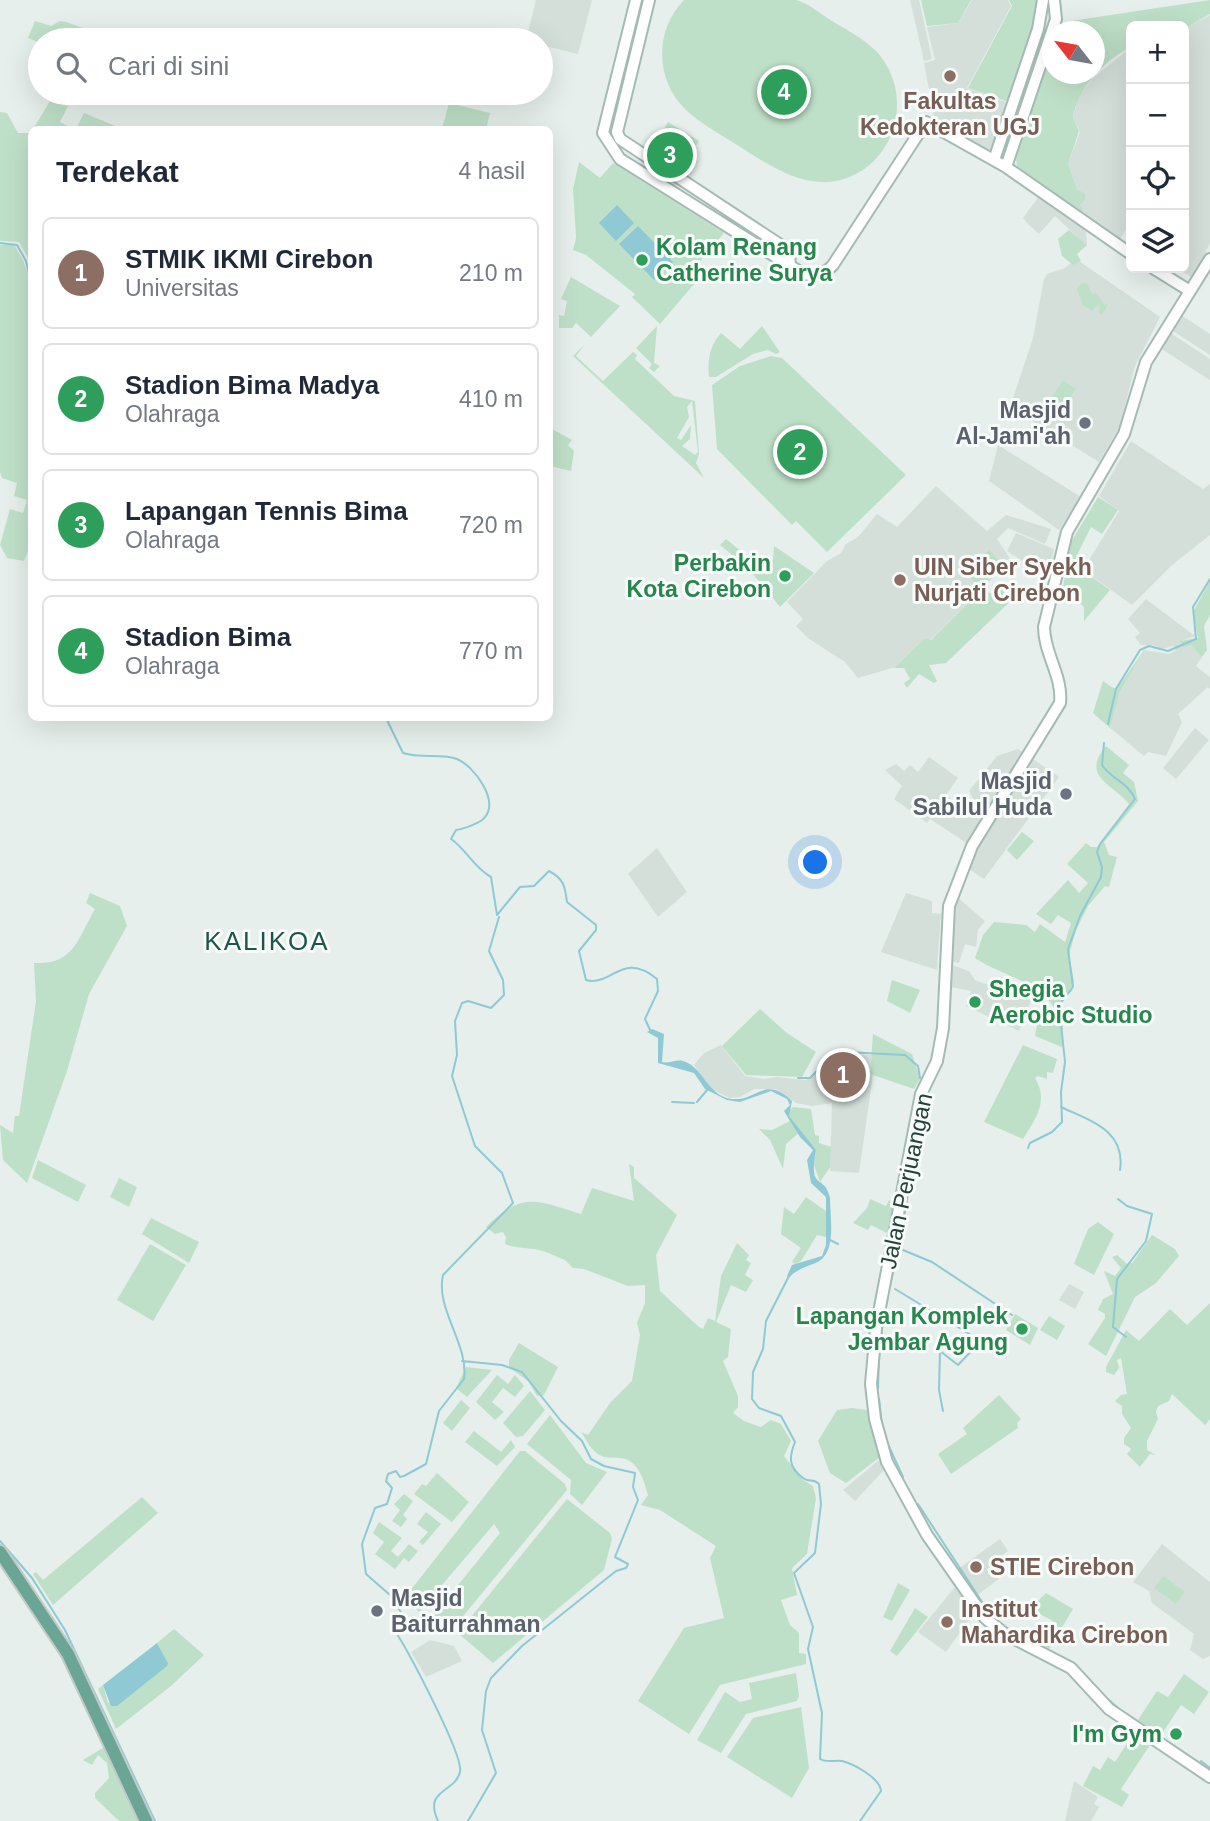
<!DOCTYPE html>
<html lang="id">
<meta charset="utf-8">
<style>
:root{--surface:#fff;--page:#f6f6f7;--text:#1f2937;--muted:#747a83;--line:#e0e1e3;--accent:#7f5249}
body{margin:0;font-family:Arial,sans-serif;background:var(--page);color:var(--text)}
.controls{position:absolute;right:21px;top:21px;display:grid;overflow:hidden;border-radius:10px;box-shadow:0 7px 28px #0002}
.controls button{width:63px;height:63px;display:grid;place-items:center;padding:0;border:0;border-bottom:2px solid var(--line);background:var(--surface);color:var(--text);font:35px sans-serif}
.compass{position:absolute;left:1042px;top:21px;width:63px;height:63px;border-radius:50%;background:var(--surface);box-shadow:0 7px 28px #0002;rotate:301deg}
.you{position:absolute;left:816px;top:863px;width:24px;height:24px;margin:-18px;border:5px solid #fff;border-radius:50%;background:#1a73e8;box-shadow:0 0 0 10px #1a73e833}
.badge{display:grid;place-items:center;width:46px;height:46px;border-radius:50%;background:var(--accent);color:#fff;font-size:23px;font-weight:700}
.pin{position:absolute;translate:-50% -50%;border:4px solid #fff;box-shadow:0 2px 7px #0006}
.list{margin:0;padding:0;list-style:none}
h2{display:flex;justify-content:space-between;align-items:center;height:91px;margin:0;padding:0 28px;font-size:30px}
h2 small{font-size:23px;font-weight:400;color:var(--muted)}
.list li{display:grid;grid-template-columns:46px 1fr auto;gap:21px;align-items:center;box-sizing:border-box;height:112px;margin:0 14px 14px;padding:0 14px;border:2px solid var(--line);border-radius:10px}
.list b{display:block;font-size:26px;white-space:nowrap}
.list p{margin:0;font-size:23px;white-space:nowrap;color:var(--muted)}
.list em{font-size:23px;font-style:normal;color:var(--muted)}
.icon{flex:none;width:38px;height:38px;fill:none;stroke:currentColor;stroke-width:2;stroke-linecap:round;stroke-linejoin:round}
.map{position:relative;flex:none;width:1210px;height:1821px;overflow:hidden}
.search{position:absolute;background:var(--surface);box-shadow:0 7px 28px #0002;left:28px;top:28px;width:525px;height:77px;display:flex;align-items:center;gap:18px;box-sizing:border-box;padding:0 24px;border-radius:38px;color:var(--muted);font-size:26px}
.panel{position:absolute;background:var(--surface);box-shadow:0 7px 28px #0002;left:28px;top:126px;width:525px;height:595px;border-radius:10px}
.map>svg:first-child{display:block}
.built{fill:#d4dfda}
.green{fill:#bfe0c8;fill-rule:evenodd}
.water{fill:#8ec9d4}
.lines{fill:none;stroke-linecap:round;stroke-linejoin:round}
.stream{stroke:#8ec9d4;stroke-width:2}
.secondary-casing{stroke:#a4bbb3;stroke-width:14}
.primary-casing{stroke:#c2cac8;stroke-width:16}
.secondary{stroke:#fff;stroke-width:10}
.primary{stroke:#6aa596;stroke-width:12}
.education-dot{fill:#8d6e63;stroke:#f7fbf9;stroke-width:2.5}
.leisure-dot{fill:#2e9e5b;stroke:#f7fbf9;stroke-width:2.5}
.worship-dot{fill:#6b7280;stroke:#f7fbf9;stroke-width:2.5}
.labels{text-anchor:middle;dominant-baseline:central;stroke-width:6;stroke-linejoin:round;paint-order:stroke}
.education-label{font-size:23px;font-weight:bold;fill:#785e54;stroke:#f7fbf9;text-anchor:start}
.leisure-label{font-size:23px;font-weight:bold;fill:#27864d;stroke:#f7fbf9;text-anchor:end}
.worship-label{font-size:23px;font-weight:bold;fill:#5b616d;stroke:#f7fbf9;text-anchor:end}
.street-label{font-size:23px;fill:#24423a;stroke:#f7fbf9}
.quarter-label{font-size:26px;letter-spacing:2px;fill:#1f5548;stroke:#f7fbf9}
</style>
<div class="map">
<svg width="1210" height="1821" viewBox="0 0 1210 1821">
<rect width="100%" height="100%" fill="#e6efeb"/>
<path class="built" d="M536 0H592L578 54 541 45V40H526Z
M910 0H919L932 59 924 61Z
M972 0H1008L1011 6 967 88 1009 103 992 154 935 122 924 63 935 60 927 27 958 23Z
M1210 15V243L1193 278 1176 268H1184V29Z
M1131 47V223L1119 240 1074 210 1085 200V193L1077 189 1068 164 1080 132 1073 118 1078 98 1091 80Z
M1040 195 1086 229 1087 246 1055 216 1039 234 1027 223 1023 218Z
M1076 259 1160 317 1135 366 1120 426 1099 462 1010 407 1033 338 1044 279 1047 274 1065 268Z
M1181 315 1210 334V355L1173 331Z
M1169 332 1210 359V380L1160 348Z
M1131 441 1203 489 1210 484V535L1172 565 1132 605 1083 570 1119 511 1099 496Z
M998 445 1081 497 1059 530 989 481Z
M936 486 987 531 1006 515 1051 529 1045 544 1008 528 997 539 1011 560 930 640 925 638 895 667 858 678 845 662 808 638 796 626 803 619 787 602 827 561 841 553 846 544 858 537 877 514 897 527Z
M1016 533 1054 549 1049 572 1039 571 1007 551Z
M1146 599 1195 636 1181 641 1191 645 1202 657 1196 666 1210 677V689L1208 687 1178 714 1182 722 1166 756 1148 752 1144 756 1110 728 1120 692 1144 650 1169 654 1176 650 1173 646 1162 649 1153 645H1141L1135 637 1140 633 1128 619Z
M1195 728 1209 740 1176 779 1163 768Z
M1018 749 1059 777 984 879 966 867 994 817 977 806 969 791 997 756Z
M929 757 958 778 946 795 982 821 968 844 930 819 927 823 894 799 902 786 885 770 896 764 904 771 910 765 918 772Z
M657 848 687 892 658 917 628 874Z
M906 893 932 901V913L941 914 937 970 881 952Z
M957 897 985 921 978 930 976 947 965 944 959 963 951 961Z
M952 965 969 971 975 980 996 988 1000 976 1035 991 1019 1031 966 1006 971 991 951 987Z
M721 1045 745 1076 764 1079 777 1077 805 1080 813 1076 837 1054 871 1055 870 1074 873 1075 859 1173 830 1171 832 1103 812 1106 796 1103 776 1089H754L740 1097 730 1098 713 1090 694 1065 704 1053Z
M1069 1284 1084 1292 1075 1309 1059 1300Z
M879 1460 884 1470 855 1501 843 1490Z
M1000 1539 1008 1551 989 1565 999 1579 977 1595 958 1569Z
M1162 1544 1210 1582V1656L1203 1659 1190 1650 1194 1634 1152 1603 1149 1591 1133 1582Z
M955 1587 974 1613 946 1652 918 1632Z
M430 1640 454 1646 462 1661 426 1677 411 1652Z
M1074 1781 1098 1797 1094 1804 1099 1807 1091 1821H1065Z"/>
<path class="green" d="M684 0C718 0 762 0 796 0 807 2 822 15 832 21 847 30 864 39 876 51 911 88 901 150 856 174 811 197 771 166 734 143 718 133 700 123 686 110 655 80 654 31 684 0Z
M921 0H971L958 23 927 26Z
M1009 0H1037V15L1009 102 968 88 1012 6Z
M1210 0V14L1184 29V26H1131V47C1105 60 1077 88 1073 118L1079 131 1068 164 1077 189 1085 193V200L1080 205 1083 210 1078 213 1018 170 1016 160 1052 46V74H1094V32L1058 31 1071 21Z
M35 21 51 26 60 21 66 22 117 40H40V43L28 38Z
M50 101 68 106 60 122 74 129H33Z
M449 103 490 113 486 129H442Z
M0 112 7 113 18 133H31V276L29 260 19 242 0 241Z
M84 113 118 127 117 129H76Z
M668 122 699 141 691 154 660 136Z
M658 139 689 157 681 171 650 152Z
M579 162 600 178 613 163 724 233 692 271 699 278 660 324 632 297 635 294 586 255 573 250 576 238 573 189Z
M1069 230 1087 245 1077 254 1081 261 1073 265 1062 256 1058 239Z
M9 244 15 246 24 262 32 289V541L24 561 7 558 0 545 10 509 23 513 27 500 14 496 17 483 2 478 0 472V245Z
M571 277 620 306 591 337 576 323 572 328H559V315L564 316 567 301 561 299Z
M1083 282 1088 285 1092 294 1096 293 1105 305 1108 304 1102 315 1099 313 1100 307 1096 306 1092 311 1083 305 1077 289Z
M657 326 654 363 660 366 654 372 649 368 652 364 636 348Z
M762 326 780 352 776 354 768 350 753 354 716 377H709C707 361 710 345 721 333L740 349Z
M585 344 576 356 603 381 633 352 637 355 635 359 674 396 695 401 699 454 696 463 704 478 573 356ZM692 401 698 452 695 455 682 446 690 439 691 425 681 440 677 438 689 417 687 407Z
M771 356 782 358 906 475 827 552 796 521 792 525 717 449 712 385 740 366Z
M1063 380 1076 389 1065 405 1052 397Z
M550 428 572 440 568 445 574 451 571 471 550 466Z
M1098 497 1118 510 1102 534 1091 527 1078 553 1088 560 1082 570 1110 590 1084 621V607L1063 587 1071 542Z
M726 539 747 556 754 557 766 569 773 559 774 546 814 573 780 607 747 567 720 545Z
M989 550 1003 564 979 587 966 573Z
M1210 581V615L1204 626 1207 650 1202 657 1191 645 1184 647 1180 641 1198 638 1193 612Z
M1002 586 1013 595 1018 594 946 663 929 665 937 681 934 683 919 674 907 688 904 683 910 679 904 668H894L925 638 931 640 981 590 993 594Z
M1145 649 1120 692 1110 728 1093 713 1103 681 1113 688 1118 687Z
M1106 746 1129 765 1123 773 1134 782 1138 801 1104 842 1109 855 1117 857 1109 887 1105 886 1088 906 1076 930 1069 955 1074 981 1072 991 1065 996 1060 1008 1063 1020 1062 1047 1035 1036 1037 1025 1058 1017C1048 983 1001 976 975 958L983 935 994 922 1026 925 1035 932 1040 924 1065 942 1071 923 1058 915 1051 924 1036 914 1068 880 1079 893 1088 883 1067 864 1086 843 1091 847H1097L1129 804C1113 784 1080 777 1106 746Z
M1022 832 1034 841 1017 860 1007 850Z
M90 893 120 906 127 926 89 994 67 1071 27 1183 3 1160 0 1125 13 1133 15 1116H19L36 1001 34 963C74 965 77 940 95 909L86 903Z
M892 980 920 990 910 1013 887 1001Z
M760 1009 787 1033 816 1052 802 1077 746 1075 722 1046Z
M873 1034 912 1054 920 1079 914 1089 870 1074Z
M1023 1045 1057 1059 1053 1073 1047 1072V1079L1038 1076 1035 1078C1049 1101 1036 1118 1023 1139L984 1122Z
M793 1107 811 1109 815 1135 819 1136V1143L831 1147 830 1167 820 1182 814 1165 816 1150 800 1132 786 1144 783 1169 770 1140 759 1129 772 1130 790 1121 786 1114Z
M38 1160 86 1185 78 1202 32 1178Z
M629 1164 634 1167V1178L677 1215 656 1255 660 1291 699 1327 703 1329 708 1318 715 1321 721 1276 737 1243 749 1255 746 1260 751 1263 745 1275 753 1280 746 1292 731 1285 716 1322 731 1329 728 1357 723 1361 738 1396V1407L733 1413 744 1421 761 1427 771 1420 781 1424 791 1441 784 1456 803 1480 813 1486 816 1498 807 1554 792 1568 797 1595 781 1600 790 1625 799 1633V1653L806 1654V1664L720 1685 689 1734 638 1701 684 1628 724 1618 710 1558 716 1546 660 1510 641 1505 648 1495C644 1482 640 1464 625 1459 615 1456 606 1460 598 1454 591 1450 586 1439 581 1432L588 1435 610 1403 632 1381 640 1335 637 1323 645 1303V1285L628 1286 584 1269 573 1268 565 1260C557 1257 548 1252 539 1250 528 1247 516 1249 505 1244L506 1237 503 1232 495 1234 486 1227C522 1191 536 1200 581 1214L592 1188 634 1201Z
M119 1178 137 1187 129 1207 110 1197Z
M806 1197 826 1211V1237L817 1235 801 1261 795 1264 792 1262 801 1248 781 1234 784 1207 794 1214Z
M870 1199 886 1206 889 1200 894 1202 887 1233 871 1225 868 1230 853 1223 867 1208Z
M151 1218 199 1242 189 1263 142 1234Z
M1098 1222 1114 1234 1094 1275 1074 1264 1088 1229Z
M1152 1235 1175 1249 1179 1256 1156 1283 1135 1297 1106 1356 1088 1344 1105 1318V1314L1098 1310 1103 1299 1113 1294 1104 1271 1115 1276 1121 1268 1112 1257 1117 1255 1127 1264 1132 1263Z
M150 1244 186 1265 153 1321 117 1300Z
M1210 1303V1419L1205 1425 1172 1394 1169 1401 1158 1406 1156 1412 1158 1419 1147 1441V1450L1156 1455 1150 1454 1140 1467 1127 1454 1131 1449 1124 1444V1438L1131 1428 1122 1414V1406L1115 1401 1121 1395 1127 1394 1121 1358 1117 1360 1119 1368 1114 1375 1106 1372V1367L1126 1330 1139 1341 1170 1309 1187 1325Z
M1015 1314 1038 1328 1030 1345 1006 1330Z
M1049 1316 1065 1326 1057 1340 1040 1330Z
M519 1343 558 1367 544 1395 537 1396 529 1382 509 1367V1360Z
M466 1367 492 1370 467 1397 456 1388Z
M497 1375 508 1384 515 1375 524 1386 515 1397 503 1388 492 1402 504 1412 495 1420 476 1402Z
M530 1391 545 1410 523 1436 516 1437 503 1423Z
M999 1395 1021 1419 1017 1423 1018 1428 951 1474 938 1454 967 1434 963 1428Z
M461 1400 470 1408 452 1431 443 1423Z
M852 1408 867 1410 880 1457 846 1483 830 1473 818 1441 837 1410Z
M550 1415 586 1463 607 1472 582 1505 570 1494 571 1480 527 1444Z
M474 1431 501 1452 511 1440 515 1447 497 1466 465 1442Z
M520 1451H525L565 1484 567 1490 450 1632 430 1620 500 1533 494 1524 419 1612 406 1596Z
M437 1473 469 1502 452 1522 414 1494 422 1484 426 1486Z
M404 1494 413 1501 403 1515 407 1519 401 1527 392 1521 400 1510 394 1504Z
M142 1497 158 1513 53 1605 33 1574 36 1572 43 1580Z
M567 1499 610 1533 612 1539 604 1570 493 1663 458 1633Z
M426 1512 441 1524 423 1545 419 1542 428 1532 417 1524Z
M379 1522 402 1538 391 1551 398 1557 409 1544 418 1551 409 1562 404 1558 395 1569 375 1554 384 1542 373 1533Z
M1163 1576 1185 1592 1176 1604 1154 1588Z
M898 1583 910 1590 892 1621 883 1617Z
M1046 1593 1073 1609 1049 1649 1041 1644 1053 1621 1030 1609Z
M915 1608 928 1617 897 1656 890 1651Z
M174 1629 204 1655 171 1686 116 1729 98 1689 103 1685 108 1703 168 1663 157 1643Z
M796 1673 799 1696 797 1701 746 1714 721 1753 697 1740 725 1692 740 1702 752 1699 749 1683Z
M1184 1674 1209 1692 1194 1714 1181 1705 1161 1735 1138 1720 1157 1691 1168 1697Z
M801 1707 809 1768 792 1798 727 1757 753 1718Z
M1133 1734 1150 1745 1121 1789 1129 1795 1122 1807 1083 1786 1093 1766 1100 1770 1108 1757 1115 1762Z
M106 1746 141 1821H119L95 1798V1793L109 1778 107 1763 98 1755 92 1765 83 1760Z"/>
<path class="water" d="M617 205 634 223 616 241 599 223Z
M638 226 673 262 654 280 619 244Z
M652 1029 664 1034 662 1062C669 1064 676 1059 683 1061 704 1067 707 1096 732 1099 758 1101 764 1075 792 1101L789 1116 816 1150C808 1193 824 1172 830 1198 830 1220 838 1256 813 1264 805 1267 794 1271 789 1278L787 1276 792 1265 822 1256 826 1245V1197L811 1183 807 1160 813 1150 800 1137 784 1111 790 1105 787 1099 771 1091 740 1102 727 1100 705 1089 694 1073 658 1063V1038L647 1032Z
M157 1643 168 1663 167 1666 117 1706H111L103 1685Z"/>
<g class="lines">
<path class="stream" d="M0 243 17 245 26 261 32 287
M386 718 403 753C421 759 443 753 457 759 474 766 499 800 485 817 481 823 463 829 456 830L451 839C466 849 474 868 491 877L497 915 520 887 534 886 549 871C564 879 565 886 567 902L596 925V930L579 951 586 980C612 987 622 950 657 979L658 991 645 1019 650 1030
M1108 724 1116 689 1140 650 1149 646 1168 651 1196 639 1193 607 1210 579
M798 1078H810L833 1054 845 1052 905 1055 918 1066 920 1078
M928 1094 929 1095
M672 1102 694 1103
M697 1102 707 1090
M1061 1107C1090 1121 1126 1130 1120 1170
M1028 1148 1030 1143 1052 1132 1062 1122 1061 1092 1065 1062 1059 1005 1073 987 1068 949 1080 916 1101 877 1102 867 1097 852 1100 844 1135 799C1129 783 1111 779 1102 765L1104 743
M915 1160 920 1132
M912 1174 913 1169
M909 1193 911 1181
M1118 1199 1127 1206 1152 1214 1146 1241 1117 1279 1113 1327 1126 1337
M904 1216 907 1202
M830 1240 838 1244
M898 1248 932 1262 1012 1315
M789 1276 766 1321 763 1349 753 1372 752 1399 759 1408 781 1416 795 1442C789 1457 788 1467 803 1478 809 1483 813 1478 819 1484L821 1504 815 1553 794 1573 813 1627 808 1649 822 1713 820 1759C827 1763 834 1760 842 1761 854 1764 880 1778 881 1791L860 1821
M890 1286 895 1263
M895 1289 981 1341 958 1365 940 1351 939 1390 943 1411
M884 1313 888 1297
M880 1349 883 1319
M462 1361 502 1365 522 1372 561 1421 582 1441 591 1459 604 1466 635 1473 633 1487 638 1500 615 1557 628 1564 626 1568 616 1571 522 1646 491 1678 486 1691 482 1730 496 1773 468 1821
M878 1388 879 1358
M879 1399 882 1425
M886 1440 903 1477
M918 1504 986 1608
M0 1541 32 1578 65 1630 155 1821
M1003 1626 1014 1632
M1016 1634 1019 1635
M1109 1700 1118 1708
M1155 1732 1160 1735
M1201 1761 1210 1768
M438 1821C423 1789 455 1793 460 1772 464 1756 409 1653 397 1634L402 1614 390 1595 366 1574 362 1544 375 1508 387 1504 392 1488 386 1481 388 1474 396 1471 400 1477 404 1476 426 1464 439 1411 464 1379C469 1344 435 1309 443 1275L513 1203 502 1173 475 1146 452 1076 457 1055 455 1021 462 1003 468 1001 491 1008 504 995 503 980 489 951 499 917"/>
<g class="secondary-casing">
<path id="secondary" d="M636 0 603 133 620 159 800 272C813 278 823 276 833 265L926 122 1006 167 1131 254
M649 0 617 132 620 139 785 248 789 253 790 266
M994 160 1038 29 1043 0
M1006 167 1056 19 1054 0
M1210 259 1146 362 1124 434 1067 532 1044 627C1044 654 1063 676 1060 703L972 846 949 906 943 1028 937 1061 921 1094 876 1328 871 1384 875 1419 887 1462 927 1535 985 1618 1005 1634 1071 1668 1109 1709 1210 1777
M1153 268 1190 291"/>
</g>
<g class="primary-casing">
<path id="primary" d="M0 1552 68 1654 146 1821"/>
</g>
<use href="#secondary" class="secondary"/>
<use href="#primary" class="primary"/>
</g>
<g class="education-dot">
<circle cx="950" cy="76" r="7"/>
<circle cx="900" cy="580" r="7"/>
<circle cx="976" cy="1567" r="7"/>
<circle cx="947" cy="1622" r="7"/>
</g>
<g class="leisure-dot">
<circle cx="642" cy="260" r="7"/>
<circle cx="785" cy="576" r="7"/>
<circle cx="975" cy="1002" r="7"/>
<circle cx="1022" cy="1329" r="7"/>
<circle cx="1176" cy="1734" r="7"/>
</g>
<g class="worship-dot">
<circle cx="1085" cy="423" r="7"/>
<circle cx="1066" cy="794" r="7"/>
<circle cx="377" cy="1611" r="7"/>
</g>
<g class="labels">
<g class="education-label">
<text x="950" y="101" text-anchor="middle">Fakultas<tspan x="950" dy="26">Kedokteran UGJ</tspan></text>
<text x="914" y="567">UIN Siber Syekh<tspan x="914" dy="26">Nurjati Cirebon</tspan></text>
<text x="990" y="1567">STIE Cirebon</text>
<text x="961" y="1609">Institut<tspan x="961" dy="26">Mahardika Cirebon</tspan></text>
</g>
<g class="leisure-label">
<text x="656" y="247" text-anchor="start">Kolam Renang<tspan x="656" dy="26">Catherine Surya</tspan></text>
<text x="771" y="563">Perbakin<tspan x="771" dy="26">Kota Cirebon</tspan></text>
<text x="989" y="989" text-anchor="start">Shegia<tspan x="989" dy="26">Aerobic Studio</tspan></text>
<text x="1008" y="1316">Lapangan Komplek<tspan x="1008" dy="26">Jembar Agung</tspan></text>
<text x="1162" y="1734">I'm Gym</text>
</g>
<g class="worship-label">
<text x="1071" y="410">Masjid<tspan x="1071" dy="26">Al-Jami'ah</tspan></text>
<text x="1052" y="781">Masjid<tspan x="1052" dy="26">Sabilul Huda</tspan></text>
<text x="391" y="1598" text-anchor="start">Masjid<tspan x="391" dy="26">Baiturrahman</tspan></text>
</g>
<g class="street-label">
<text transform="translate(906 1181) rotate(-78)">Jalan Perjuangan</text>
</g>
<g class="quarter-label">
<text x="267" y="941">KALIKOA</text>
</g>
</g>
</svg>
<div class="controls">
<button>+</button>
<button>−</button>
<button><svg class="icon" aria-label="locate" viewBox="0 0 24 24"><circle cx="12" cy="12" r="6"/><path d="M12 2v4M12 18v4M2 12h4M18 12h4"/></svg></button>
<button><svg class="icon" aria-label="layers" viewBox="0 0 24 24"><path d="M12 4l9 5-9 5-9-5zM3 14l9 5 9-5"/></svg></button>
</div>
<svg class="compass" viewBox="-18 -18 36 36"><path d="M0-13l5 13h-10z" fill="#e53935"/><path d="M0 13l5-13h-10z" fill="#747a83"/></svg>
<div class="you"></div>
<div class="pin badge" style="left:843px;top:1075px;background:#8d6e63">1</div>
<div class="pin badge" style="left:800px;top:452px;background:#2e9e5b">2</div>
<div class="pin badge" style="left:670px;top:155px;background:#2e9e5b">3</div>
<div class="pin badge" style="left:784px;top:92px;background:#2e9e5b">4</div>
<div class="search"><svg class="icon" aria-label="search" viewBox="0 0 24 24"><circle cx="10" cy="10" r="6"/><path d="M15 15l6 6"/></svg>Cari di sini</div>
<section class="panel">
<h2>Terdekat<small>4 hasil</small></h2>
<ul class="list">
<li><span class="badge" style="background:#8d6e63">1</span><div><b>STMIK IKMI Cirebon</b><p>Universitas</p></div><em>210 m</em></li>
<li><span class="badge" style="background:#2e9e5b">2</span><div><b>Stadion Bima Madya</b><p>Olahraga</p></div><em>410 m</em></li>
<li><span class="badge" style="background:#2e9e5b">3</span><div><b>Lapangan Tennis Bima</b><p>Olahraga</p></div><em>720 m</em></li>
<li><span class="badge" style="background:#2e9e5b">4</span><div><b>Stadion Bima</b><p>Olahraga</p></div><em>770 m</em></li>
</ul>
</section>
</div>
